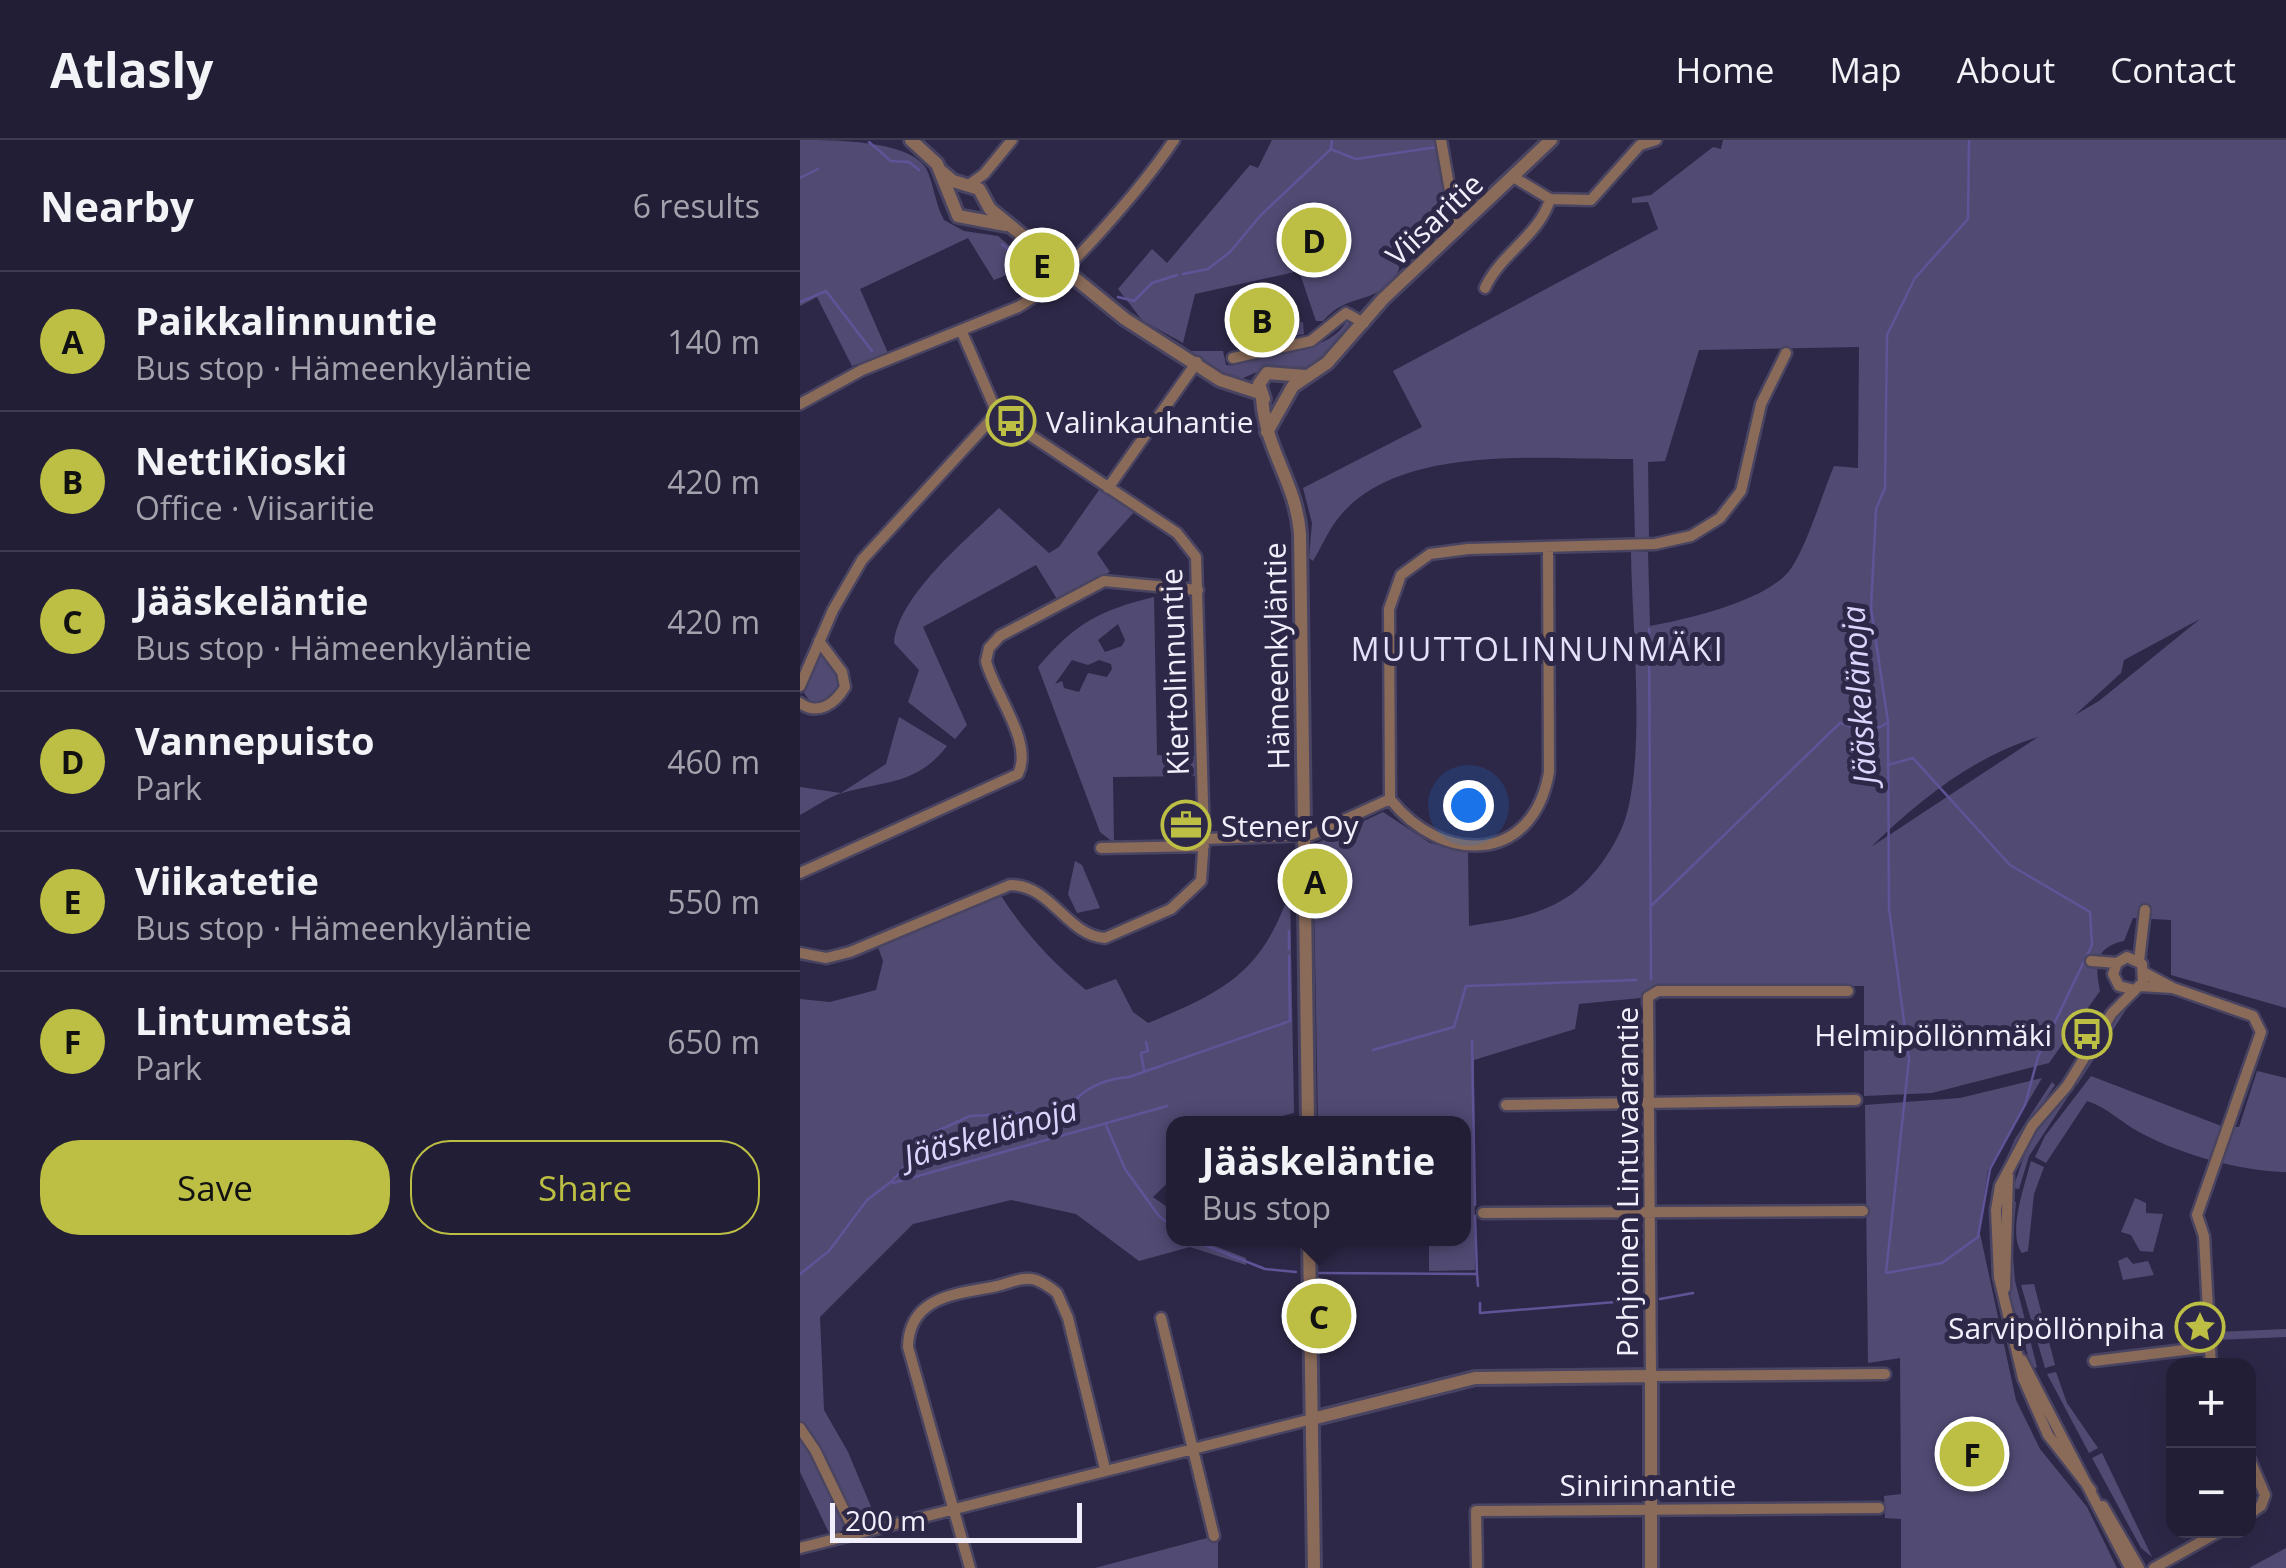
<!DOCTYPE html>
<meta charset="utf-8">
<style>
:root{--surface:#221e36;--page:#2e2b42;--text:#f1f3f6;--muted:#a2a2ad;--line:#3f3c51;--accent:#bcbf43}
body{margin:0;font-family:"Open Sans",sans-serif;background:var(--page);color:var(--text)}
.controls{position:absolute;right:30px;bottom:30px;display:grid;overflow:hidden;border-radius:20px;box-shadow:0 10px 40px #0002}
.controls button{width:90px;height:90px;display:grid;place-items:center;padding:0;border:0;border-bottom:2px solid var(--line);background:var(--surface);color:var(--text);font:50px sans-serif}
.scale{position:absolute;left:30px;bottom:25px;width:252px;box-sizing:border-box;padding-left:10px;border:5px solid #f1effc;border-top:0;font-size:28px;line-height:35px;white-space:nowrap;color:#f1effc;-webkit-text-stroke:8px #2e2848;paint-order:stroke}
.you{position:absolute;left:668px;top:665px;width:35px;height:35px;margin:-25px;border:8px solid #fff;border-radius:50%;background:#1a73e8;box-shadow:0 0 0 15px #1a73e833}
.badge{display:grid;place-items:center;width:65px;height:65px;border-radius:50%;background:var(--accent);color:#111;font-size:32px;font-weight:700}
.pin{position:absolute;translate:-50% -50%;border:5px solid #fff;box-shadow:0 2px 10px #0006}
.popup{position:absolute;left:366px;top:976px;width:305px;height:130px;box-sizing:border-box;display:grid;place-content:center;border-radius:20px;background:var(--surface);filter:drop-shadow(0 2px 8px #0005);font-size:32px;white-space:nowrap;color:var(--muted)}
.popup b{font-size:38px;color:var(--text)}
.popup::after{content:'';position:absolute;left:50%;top:100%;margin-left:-20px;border:20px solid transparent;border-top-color:var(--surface)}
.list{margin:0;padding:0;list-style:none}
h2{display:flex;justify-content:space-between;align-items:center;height:130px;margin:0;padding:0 40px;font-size:42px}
h2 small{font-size:32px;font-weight:400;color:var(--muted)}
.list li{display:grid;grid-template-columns:65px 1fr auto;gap:30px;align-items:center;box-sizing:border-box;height:140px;padding:0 40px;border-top:2px solid var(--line)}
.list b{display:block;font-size:38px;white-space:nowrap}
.list p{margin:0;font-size:32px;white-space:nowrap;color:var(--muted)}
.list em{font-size:32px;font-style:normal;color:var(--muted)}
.actions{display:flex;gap:20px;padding:30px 40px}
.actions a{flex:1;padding:22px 0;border:2px solid var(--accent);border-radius:40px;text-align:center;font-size:35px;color:var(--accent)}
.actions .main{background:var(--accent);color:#111}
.map{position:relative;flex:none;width:1486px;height:1428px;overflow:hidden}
header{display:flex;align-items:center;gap:60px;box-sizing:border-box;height:140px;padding:0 50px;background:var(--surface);border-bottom:2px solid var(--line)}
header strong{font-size:48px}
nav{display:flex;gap:55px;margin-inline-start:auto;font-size:35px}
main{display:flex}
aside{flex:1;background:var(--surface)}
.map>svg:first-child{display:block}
.green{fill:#514b74;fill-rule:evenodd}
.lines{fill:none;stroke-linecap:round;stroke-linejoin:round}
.stream{stroke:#605397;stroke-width:2.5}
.minor-casing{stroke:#494461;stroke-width:15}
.tertiary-casing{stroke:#494461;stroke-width:18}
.minor{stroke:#8a6b59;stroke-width:10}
.tertiary{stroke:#8a6b59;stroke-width:12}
.labels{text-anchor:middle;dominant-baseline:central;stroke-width:10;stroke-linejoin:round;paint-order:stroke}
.street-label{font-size:30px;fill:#f1effc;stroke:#2e2848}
.poi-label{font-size:30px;fill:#f1effc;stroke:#2e2848;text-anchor:start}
.neighbourhood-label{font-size:32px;letter-spacing:2.5px;fill:#e4e1fb;stroke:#2e2848}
.water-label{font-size:32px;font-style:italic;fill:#dad5fd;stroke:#2e2848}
</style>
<header>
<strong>Atlasly</strong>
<nav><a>Home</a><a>Map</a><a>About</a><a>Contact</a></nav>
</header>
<main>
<aside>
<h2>Nearby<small>6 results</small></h2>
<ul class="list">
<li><span class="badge">A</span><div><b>Paikkalinnuntie</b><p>Bus stop · Hämeenkyläntie</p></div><em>140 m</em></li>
<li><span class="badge">B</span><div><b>NettiKioski</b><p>Office · Viisaritie</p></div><em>420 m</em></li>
<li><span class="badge">C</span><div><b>Jääskeläntie</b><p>Bus stop · Hämeenkyläntie</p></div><em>420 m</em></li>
<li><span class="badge">D</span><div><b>Vannepuisto</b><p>Park</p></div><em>460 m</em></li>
<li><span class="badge">E</span><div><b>Viikatetie</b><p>Bus stop · Hämeenkyläntie</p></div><em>550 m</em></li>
<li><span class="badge">F</span><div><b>Lintumetsä</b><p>Park</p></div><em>650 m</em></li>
</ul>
<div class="actions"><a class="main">Save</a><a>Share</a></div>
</aside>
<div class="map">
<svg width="1486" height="1428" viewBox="0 0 1486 1428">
<rect width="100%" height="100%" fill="#2e2848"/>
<path class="green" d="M0 0C33 0 108 0 126 28 134 44 135 64 144 80L164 91 198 96 242 134 244 142 225 159 209 134 194 140 168 98 60 149 88 213 52 226 17 157 0 166Z
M472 0H636L652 91 622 115 614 110 600 114C593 125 604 124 596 135 573 167 549 151 523 181H516L499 131 395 154 383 203 342 180 318 149 352 109 367 123 450 25 458 28Z
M923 0H1486V868L1371 835V780L1333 778 1324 801C1294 807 1295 826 1300 851L1249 923 1132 953 1064 956V846L860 847 840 858 779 864 775 889 674 920 675 1130 629 1131V1099L664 1098V984L518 983 513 705 583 672 630 703 668 712 669 786C701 781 735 777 764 759 791 744 819 703 827 673 845 606 832 485 831 412H848L850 486C885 480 972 460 992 427 1009 400 1021 357 1034 326L1058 328 1059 207 899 210 865 321 848 322 849 399H835L833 319C746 320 595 301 536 381 527 393 521 408 513 421L509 418 512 383 503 348 622 287 593 231 858 89 848 62 832 63V58L851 55 913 7 921 9ZM1400 479 1299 561 1275 575 1321 533 1324 520ZM1238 597 1071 707C1118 661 1174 616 1238 597Z
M453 169 458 190 503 182 504 194 459 202 445 174Z
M547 181 552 187 508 230 470 226 441 239 420 233 386 211H423L426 225C439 227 443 221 455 217 489 207 527 213 547 181Z
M299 350 335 371 297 413 310 432 257 459 236 425 123 487 167 585 155 599 108 562 119 530 94 503C98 456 166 400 199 368L249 413 259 407Z
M354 457 357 615 396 616 397 636 313 637 314 703 300 692 238 527C274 484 300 470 354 457ZM318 484 325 500 322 506 305 512 298 500ZM272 520 288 525 299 520 311 524 312 529 307 537 288 533 279 552 264 548 262 541 255 544Z
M18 514C35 523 39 531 40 550L27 562 12 564 4 553Z
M99 577 147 606C117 645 84 641 42 653 28 657 13 668 0 675V647L41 653 86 624Z
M275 721 282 725 300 768 277 773 268 754Z
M490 751 494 973 456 983 374 984V1037L353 1057 374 1072V1098L397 1099 446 1118V1125L390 1107 339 1121 276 1074 211 1060 113 1084 20 1177 24 1270 48 1312 77 1381 29 1393 0 1332V859L30 862 76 850 83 821 78 807 200 754C224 792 251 821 286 850L316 839 333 872 348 883C426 851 462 832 490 751Z
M1323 866 1327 868 1277 945 1274 942Z
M1457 931 1486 938V1032C1440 1031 1382 1015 1341 993 1321 983 1309 968 1287 961L1246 1023 1235 1017 1245 996 1291 936 1424 987H1439Z
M1242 938 1188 1030 1179 1089 1216 1260 1240 1309 1287 1367 1317 1428H1101V1379L1085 1378 1084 1356 1101 1354 1100 1218 1068 1223 1065 965 1160 958Z
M1252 942 1255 945 1222 994 1199 1044H1195L1215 999Z
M1266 953 1269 955 1229 1016 1219 1049 1213 1048 1231 996Z
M1231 1021 1244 1027 1234 1054 1228 1111 1222 1113C1207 1093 1225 1045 1231 1021Z
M1335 1058 1346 1063V1073L1363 1074 1353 1112 1340 1111 1331 1095 1321 1092Z
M1210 1061 1216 1062 1212 1104 1215 1141 1237 1227 1232 1229 1211 1158Z
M1327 1117 1333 1124 1348 1121 1354 1135 1323 1140 1318 1121Z
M1234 1144 1255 1225 1245 1228 1221 1145Z
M1486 1189V1197L1416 1200V1192Z
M1256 1232 1267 1263 1298 1308 1289 1313 1247 1234Z
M1302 1313 1352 1417 1341 1408 1292 1318Z
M407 1398 418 1399V1428H295Z
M1486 1407V1428H1449L1486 1408Z"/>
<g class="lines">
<path class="stream" d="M69 2 91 21 109 22 119 30
M533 10 556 19 637 7
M0 38 18 29
M202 104 241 138
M383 134 408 129 430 112 461 75 531 9 532 0
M318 157 334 161 352 143 377 135
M0 162 26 151 72 211
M849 489 851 839
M1088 625 1113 618 1210 725 1290 772 1292 805 1238 917 1225 965 1190 1029 1178 1097 1142 1123 1086 1133 1109 919 1089 768 1088 582 1071 468 1076 369 1085 348 1087 195 1115 138 1168 79 1169 0
M852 765 1040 583C1058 589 1071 594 1087 583
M489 791V809
M672 901 675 1065
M573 910 654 887 666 846 836 840
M344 930 341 913 348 911 346 902
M267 970C282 948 303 939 329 937L490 881 489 816
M306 985 325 1029 359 1076 374 1088
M93 1043 367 966
M675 1076 677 1134
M387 1098 465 1129 496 1132
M517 1133 677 1134 678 1146
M0 1134 29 1111 67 1060 92 1041 133 993 170 976 275 971
M860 1159 893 1153
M680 1163V1173L840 1160"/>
<g class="minor-casing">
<path id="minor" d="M641 0 657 91
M715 38 750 59 791 60 840 5 856 0
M170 44 184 34 212 0
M685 148C700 114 740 95 750 59
M433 218 511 201 546 173 564 183
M0 264 62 230 218 167C261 144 346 42 374 0
M308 348 397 222
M0 546 33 470 62 420 197 273
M0 563C18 576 35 564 45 547L42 532 19 501
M590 659 589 469 601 435 630 414 668 409 855 404 891 396 920 378 941 351 961 264 986 213
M404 699 511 695 590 659C642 725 733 725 749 632L748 407
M301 708 404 706
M0 733 218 634C234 602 194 554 186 521L189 508 200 496 304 441 398 450
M0 813 26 818 50 812 210 745C252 745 266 795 305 798L371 769 401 741 404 699 396 417 377 393 197 273 161 190
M1291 821 1317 823
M1339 821 1345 770
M1345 833 1373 848 1453 876 1461 892 1397 1075 1404 1096 1411 1226
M1340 846 1373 848
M1048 851H858L848 857 851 1236 1085 1234
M706 965 1056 960
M683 1073 1063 1071
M1205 1148 1208 1036
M361 1178 414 1396
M1222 1220 1330 1428
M1294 1221 1409 1207
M0 1288 15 1310 56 1395
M1448 1315 1465 1355 1461 1366 1448 1375
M1291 1350 1248 1295 1223 1238 1199 1137 1196 1070 1200 1046 1232 986 1267 946 1312 873 1343 842 1342 824 1327 817 1317 823 1313 834 1319 846 1331 849
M1303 1366 1339 1428
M0 1408 512 1279
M170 1428 108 1207C109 1154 161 1154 197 1146 210 1143 223 1136 236 1140 244 1143 251 1148 257 1153L268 1178 305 1329
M677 1428 676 1371 1079 1368
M1354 1428 1422 1390"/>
</g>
<g class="tertiary-casing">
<path id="tertiary" d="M111 0 137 24 158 76 206 85
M141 31 153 41 179 49 190 69 325 179 420 240 460 253
M462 258C466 313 496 341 500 394L508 984
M464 259 459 244 467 233 505 236
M467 292 493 246 527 223 583 159 751 0
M509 1098 514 1428
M512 1279 675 1238 851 1236V1428"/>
</g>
<use href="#minor" class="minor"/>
<use href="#tertiary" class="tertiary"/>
</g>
<defs>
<g id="bus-ring" transform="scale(2.5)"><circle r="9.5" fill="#2e2848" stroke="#bcbf43" stroke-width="1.5"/><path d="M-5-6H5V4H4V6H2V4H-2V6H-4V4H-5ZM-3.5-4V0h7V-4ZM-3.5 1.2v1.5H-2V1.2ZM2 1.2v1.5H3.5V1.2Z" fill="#bcbf43"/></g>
<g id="office-ring" transform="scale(2.5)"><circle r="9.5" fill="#2e2848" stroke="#bcbf43" stroke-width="1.5"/><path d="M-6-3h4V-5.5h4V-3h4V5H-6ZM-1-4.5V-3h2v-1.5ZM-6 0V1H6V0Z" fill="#bcbf43"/></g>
<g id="sight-ring" transform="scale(2.5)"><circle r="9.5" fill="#2e2848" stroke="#bcbf43" stroke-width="1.5"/><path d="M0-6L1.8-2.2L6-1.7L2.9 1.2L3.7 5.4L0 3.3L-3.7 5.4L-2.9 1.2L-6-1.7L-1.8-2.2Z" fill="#bcbf43"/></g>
</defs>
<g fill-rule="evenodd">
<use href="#bus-ring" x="211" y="281"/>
<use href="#office-ring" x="386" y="685"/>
<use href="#bus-ring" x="1287" y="894"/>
<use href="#sight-ring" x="1400" y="1187"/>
</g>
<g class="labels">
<g class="street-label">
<text transform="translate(634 79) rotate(-43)">Viisaritie</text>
<text transform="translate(476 516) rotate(-91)">Hämeenkyläntie</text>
<text transform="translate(374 532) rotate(-92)">Kiertolinnuntie</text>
<text transform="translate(826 1042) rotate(-90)">Pohjoinen Lintuvaarantie</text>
<text x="848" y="1344">Sinirinnantie</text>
</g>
<g class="poi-label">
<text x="246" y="281">Valinkauhantie</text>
<text x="421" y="685">Stener Oy</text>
<text x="1252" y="894" text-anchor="end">Helmipöllönmäki</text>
<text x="1365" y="1187" text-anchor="end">Sarvipöllönpiha</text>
</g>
<g class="neighbourhood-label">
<text x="738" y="508">MUUTTOLINNUNMÄKI</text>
</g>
<g class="water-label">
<text transform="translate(1058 555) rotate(-94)">Jääskelänoja</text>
<text transform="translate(190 992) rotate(-16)">Jääskelänoja</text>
</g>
</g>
</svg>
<div class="controls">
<button>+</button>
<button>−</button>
</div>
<div class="scale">200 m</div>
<div class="you"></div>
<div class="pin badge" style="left:515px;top:741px">A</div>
<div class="pin badge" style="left:462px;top:180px">B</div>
<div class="pin badge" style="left:519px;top:1176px">C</div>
<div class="popup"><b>Jääskeläntie</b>Bus stop</div>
<div class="pin badge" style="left:514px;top:100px">D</div>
<div class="pin badge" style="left:242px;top:125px">E</div>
<div class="pin badge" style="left:1172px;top:1314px">F</div>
</div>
</main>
